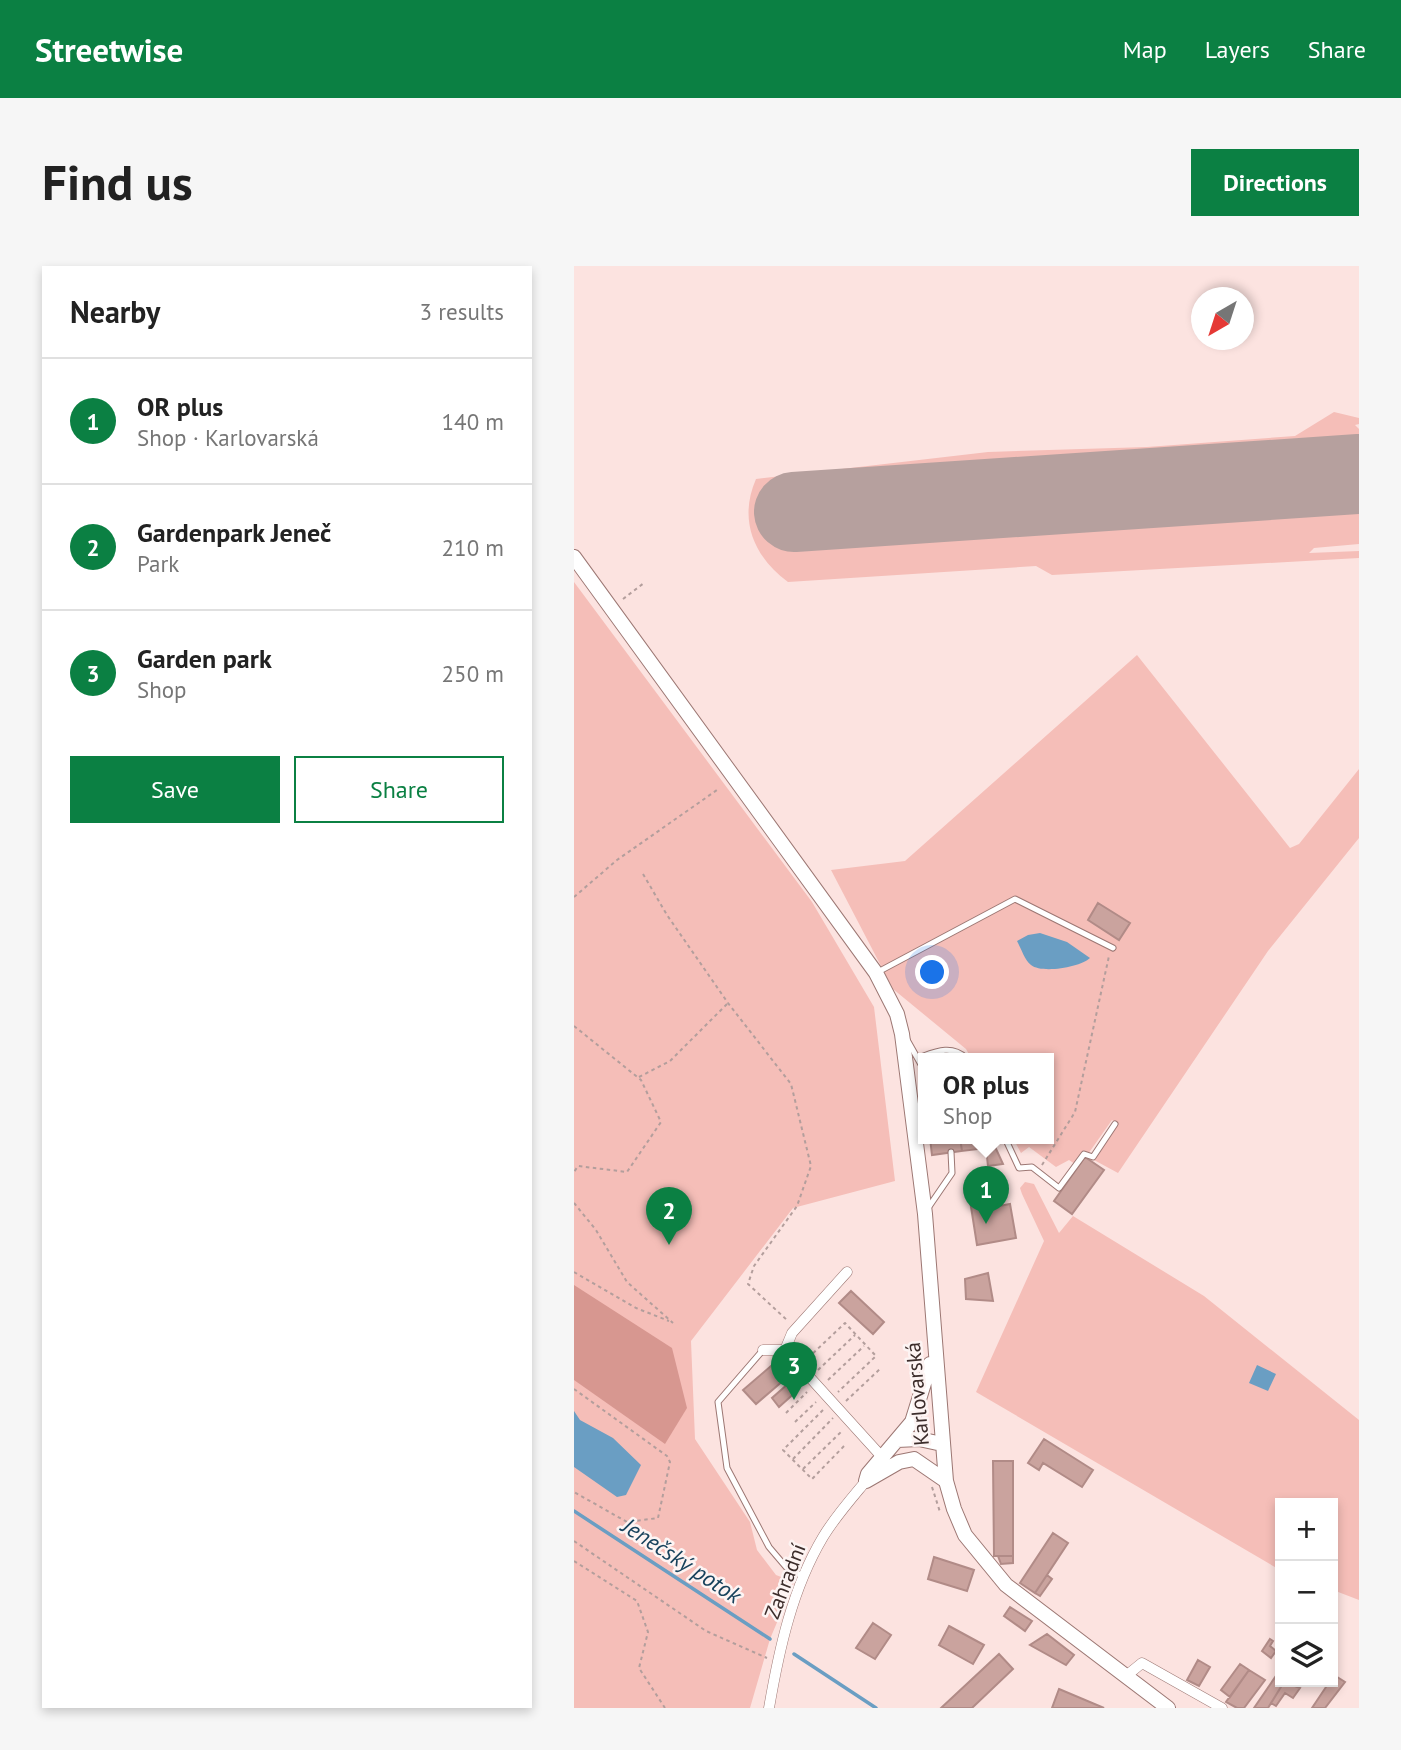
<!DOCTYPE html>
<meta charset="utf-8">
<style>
:root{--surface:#fff;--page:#f6f6f6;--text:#222;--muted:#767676;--line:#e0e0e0;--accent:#0b8043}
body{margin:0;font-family:"PT Sans",sans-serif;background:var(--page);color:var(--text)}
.controls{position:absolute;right:21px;bottom:21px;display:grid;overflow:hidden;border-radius:0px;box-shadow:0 4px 10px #0003}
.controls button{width:63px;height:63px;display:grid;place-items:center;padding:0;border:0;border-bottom:2px solid var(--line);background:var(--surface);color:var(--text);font:35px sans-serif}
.compass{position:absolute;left:617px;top:21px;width:63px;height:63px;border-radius:50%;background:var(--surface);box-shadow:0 4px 10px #0003;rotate:219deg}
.you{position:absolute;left:359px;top:707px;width:24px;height:24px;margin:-18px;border:5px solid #fff;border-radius:50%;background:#1a73e8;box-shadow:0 0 0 10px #1a73e833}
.badge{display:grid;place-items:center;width:46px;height:46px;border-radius:50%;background:var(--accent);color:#fff;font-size:23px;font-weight:700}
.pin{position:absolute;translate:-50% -58px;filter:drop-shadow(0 2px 4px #0008)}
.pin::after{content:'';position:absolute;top:37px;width:24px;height:21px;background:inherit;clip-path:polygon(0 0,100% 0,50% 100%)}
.popup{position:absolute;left:344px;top:787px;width:136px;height:91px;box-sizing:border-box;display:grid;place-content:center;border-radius:0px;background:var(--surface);filter:drop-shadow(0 2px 5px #0005);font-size:23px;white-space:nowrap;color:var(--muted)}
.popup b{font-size:26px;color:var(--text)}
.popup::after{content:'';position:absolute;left:50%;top:100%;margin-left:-14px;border:14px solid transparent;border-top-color:var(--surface)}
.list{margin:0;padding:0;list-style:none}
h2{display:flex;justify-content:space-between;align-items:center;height:91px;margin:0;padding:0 28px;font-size:30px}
h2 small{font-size:23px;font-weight:400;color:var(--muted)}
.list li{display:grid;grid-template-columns:46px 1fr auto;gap:21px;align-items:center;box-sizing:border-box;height:126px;padding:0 28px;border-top:2px solid var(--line)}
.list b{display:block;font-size:26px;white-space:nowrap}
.list p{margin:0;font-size:23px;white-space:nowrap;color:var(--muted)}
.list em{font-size:23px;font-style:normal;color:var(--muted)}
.actions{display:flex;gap:14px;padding:21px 28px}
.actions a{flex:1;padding:16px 0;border:2px solid var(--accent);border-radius:0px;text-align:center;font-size:24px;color:var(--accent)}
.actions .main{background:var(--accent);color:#fff}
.icon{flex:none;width:38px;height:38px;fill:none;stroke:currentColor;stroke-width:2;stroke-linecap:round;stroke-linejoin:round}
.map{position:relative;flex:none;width:785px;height:1442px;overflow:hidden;border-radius:0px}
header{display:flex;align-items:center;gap:42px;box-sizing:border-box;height:98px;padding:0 35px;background:var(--accent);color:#fff}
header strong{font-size:33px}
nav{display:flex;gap:38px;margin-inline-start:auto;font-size:24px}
.intro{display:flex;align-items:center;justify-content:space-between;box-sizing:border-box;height:168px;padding:0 42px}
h1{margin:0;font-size:49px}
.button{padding:18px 32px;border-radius:0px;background:var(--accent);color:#fff;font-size:24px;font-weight:700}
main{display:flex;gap:42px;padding:0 42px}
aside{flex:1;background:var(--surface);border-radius:0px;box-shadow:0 4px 10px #0003}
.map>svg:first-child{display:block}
.green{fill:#f5beb8}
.forest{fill:#d79790}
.water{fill:#6a9ec3}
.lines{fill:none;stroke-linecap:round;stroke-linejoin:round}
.stream{stroke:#6a9ec3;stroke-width:3.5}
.runway{stroke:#b6a09e;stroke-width:80}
.building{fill:#caa39e;stroke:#b18b87;stroke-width:2}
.lane-casing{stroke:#9c7773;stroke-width:7}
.street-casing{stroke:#9c7773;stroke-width:11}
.secondary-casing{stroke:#9c7773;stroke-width:16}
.path{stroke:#b39e9c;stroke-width:2;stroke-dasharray:3.5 3.5;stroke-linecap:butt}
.lane{stroke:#fff;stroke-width:5}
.street{stroke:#fff;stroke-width:10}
.secondary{stroke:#fff;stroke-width:14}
.labels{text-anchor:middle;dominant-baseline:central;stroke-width:5;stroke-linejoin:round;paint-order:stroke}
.street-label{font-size:21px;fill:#3c2d2b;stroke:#fdf4f3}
.water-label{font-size:23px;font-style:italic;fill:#18425c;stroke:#fdf4f3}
</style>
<header>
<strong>Streetwise</strong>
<nav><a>Map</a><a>Layers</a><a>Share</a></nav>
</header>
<div class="intro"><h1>Find us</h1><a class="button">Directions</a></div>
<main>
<aside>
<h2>Nearby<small>3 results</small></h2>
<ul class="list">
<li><span class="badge">1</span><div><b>OR plus</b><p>Shop · Karlovarská</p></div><em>140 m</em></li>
<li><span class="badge">2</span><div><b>Gardenpark Jeneč</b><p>Park</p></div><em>210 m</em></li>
<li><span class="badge">3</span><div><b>Garden park</b><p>Shop</p></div><em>250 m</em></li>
</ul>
<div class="actions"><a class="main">Save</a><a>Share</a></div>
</aside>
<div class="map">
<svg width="785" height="1442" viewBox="0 0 785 1442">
<rect width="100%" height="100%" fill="#fce3e0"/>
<path class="green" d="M760 146 785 152V158L781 159 785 163V278L740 282 735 287 785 285V292L478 309 462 300 214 316C180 291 164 254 182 213L414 186 573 181 721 170Z
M0 316 238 636 300 741 321 915 219 942 117 1075 121 1173 176 1256 183 1284 202 1309 220 1316 196 1373 176 1442H0Z
M563 389 716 582 725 578 785 503V572L694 685 544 907 520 894 544 858 538 854 514 888 501 898 495 894 482 901 455 881 447 887 439 872H475V792H397L392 783 319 723 257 604 331 595Z
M451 916 460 918 485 967 499 950 630 1030 785 1154V1334L759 1324V1237H706V1304L402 1126 470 975 448 928 446 922Z"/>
<path class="forest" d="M0 1019 98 1082 113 1142 91 1178 0 1114Z"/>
<path class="water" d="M466 667 493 676 516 692C507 701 468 708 457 699 451 695 447 682 443 675L454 669Z
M683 1099 702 1108 694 1125 675 1117Z
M0 1145 6 1154 39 1172 67 1199 52 1229 43 1231 0 1201Z"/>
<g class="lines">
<path class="stream" d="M0 1245 196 1373
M220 1388 302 1442"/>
<path class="runway" d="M220 246 785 208"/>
</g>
<path class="building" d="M524 637 556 657 545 674 514 654Z
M356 872H386L388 885 358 889Z
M386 872H417L429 898 414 900 412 882 388 885Z
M511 891 530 904 498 948 480 935Z
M417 925 420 941 436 938 442 972 403 979 395 928Z
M414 1007 419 1035 392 1033 391 1013Z
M277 1025 310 1056 299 1068 265 1037Z
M204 1094 217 1108 182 1138 169 1124Z
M216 1116 224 1124 205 1141 198 1132Z
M470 1173 519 1204 508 1221 469 1197 465 1204 454 1197Z
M419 1195H439V1290H420Z
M479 1267 494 1277 461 1327 446 1317Z
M424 1290H439V1297L427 1298Z
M360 1291 400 1304 393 1325 354 1313Z
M473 1309 478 1313 466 1330 461 1327Z
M436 1341 458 1355 451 1365 430 1350Z
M299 1357 317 1369 301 1393 282 1382Z
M375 1360 410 1379 399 1398 365 1379Z
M473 1368 500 1389 492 1399 456 1379Z
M696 1373 699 1375 696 1380 702 1385 697 1392 688 1385Z
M425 1388 439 1403 398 1442H367Z
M624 1394 636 1401 625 1420 613 1414Z
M666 1398 675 1404 656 1431 647 1424Z
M675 1404 691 1414 670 1442H663L652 1436Z
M706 1404V1416H710L694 1442H680Z
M760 1409 771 1416 751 1442H738Z
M710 1416 726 1422 719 1432 711 1427 702 1440 697 1437Z
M485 1423 530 1442H478Z"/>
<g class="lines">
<g class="lane-casing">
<path id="lane" d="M302 707 441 633 539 682
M332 772 349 802
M344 792C361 786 377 778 392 792
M431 872 445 902 458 901 485 922 510 888 519 891 541 858
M354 942 378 907 377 886
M189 1084 144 1136 153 1202 195 1281 212 1301 228 1310"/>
</g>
<g class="street-casing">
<path id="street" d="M189 1084H211L308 1191
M211 1084 218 1067 273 1006
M552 1410 568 1397 648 1442
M195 1442C205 1384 218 1323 249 1271 261 1251 277 1233 292 1215"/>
</g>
<g class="secondary-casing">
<path id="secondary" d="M0 291 302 707 323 748 328 768 351 948 372 1215 380 1243 391 1269 432 1319 594 1442
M323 1174 345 1173 368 1178
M292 1215 294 1208 338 1156 356 1098
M292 1215 325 1196 340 1193 372 1215"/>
</g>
<path class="path" d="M49 333 70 317
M69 608 93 649 154 737 217 818 237 900 223 940 180 1000 174 1018 214 1055
M0 631 43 594 143 524
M0 760 67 814 87 856 53 906 4 900 0 906
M65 811 96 795 154 737
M468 899 501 846 535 690
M0 937 22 964 53 1016 99 1057
M0 1006 62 1042 95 1055
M234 1092 271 1057 302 1090 264 1126
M244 1104 281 1069
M254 1114 290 1080
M0 1123 93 1190 96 1196 84 1252 53 1256 0 1226
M272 1135 307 1102
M249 1144 209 1184 238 1213 272 1178
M212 1147 233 1126
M221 1156 242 1136
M219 1193 259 1152
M229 1203 268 1165
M358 1221 366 1246
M0 1275 132 1365 193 1392
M0 1295 63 1335 74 1366 65 1402 91 1442"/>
<use href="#lane" class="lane"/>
<use href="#street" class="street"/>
<use href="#secondary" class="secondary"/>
</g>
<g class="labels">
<g class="street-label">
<text transform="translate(343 1128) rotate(-95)">Karlovarská</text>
<text transform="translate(211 1315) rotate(-69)">Zahradní</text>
</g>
<g class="water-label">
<text transform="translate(108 1294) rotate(33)">Jenečský potok</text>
</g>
</g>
</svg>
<div class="controls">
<button>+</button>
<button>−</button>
<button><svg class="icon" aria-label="layers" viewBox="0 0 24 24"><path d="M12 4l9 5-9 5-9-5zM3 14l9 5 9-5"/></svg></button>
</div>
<svg class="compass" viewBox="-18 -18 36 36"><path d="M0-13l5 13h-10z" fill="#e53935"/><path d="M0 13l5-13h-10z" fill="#767676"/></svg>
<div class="you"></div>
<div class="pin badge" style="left:412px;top:958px">1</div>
<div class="popup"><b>OR plus</b>Shop</div>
<div class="pin badge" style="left:95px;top:979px">2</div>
<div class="pin badge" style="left:220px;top:1134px">3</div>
</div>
</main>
